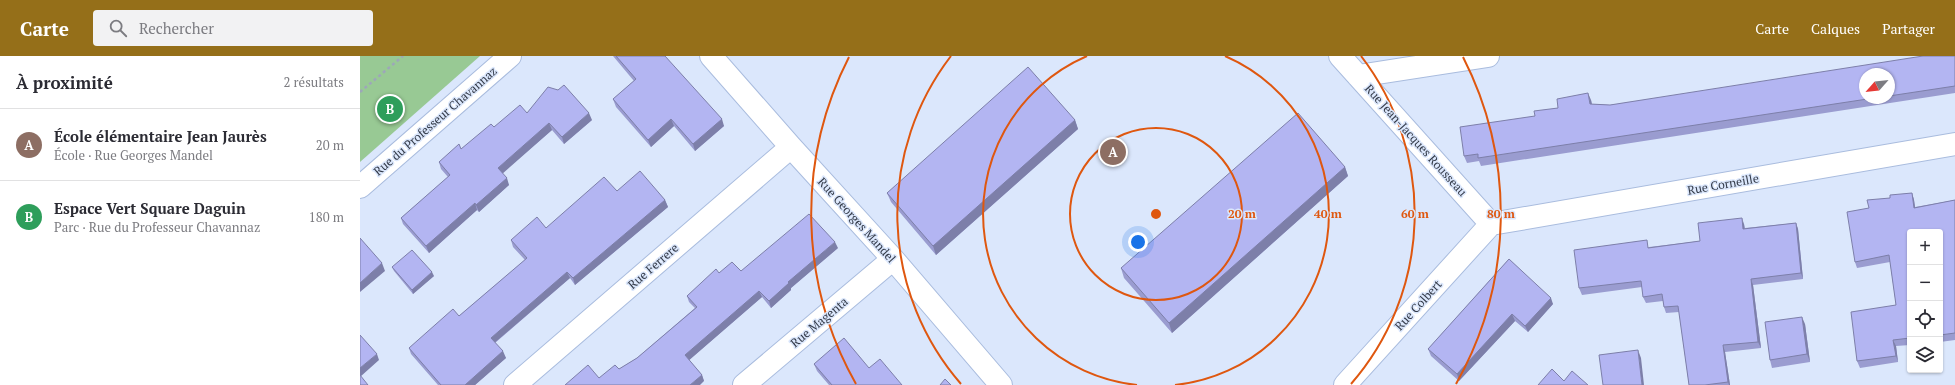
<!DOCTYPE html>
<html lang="fr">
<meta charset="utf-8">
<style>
:root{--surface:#fff;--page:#f2f2f3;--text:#2b2b33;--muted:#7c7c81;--line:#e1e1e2;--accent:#956f19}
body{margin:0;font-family:"PT Serif",serif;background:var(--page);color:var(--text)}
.controls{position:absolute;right:12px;bottom:12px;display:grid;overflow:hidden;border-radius:4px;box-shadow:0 1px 3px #0004}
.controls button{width:36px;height:36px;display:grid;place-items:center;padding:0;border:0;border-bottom:1px solid var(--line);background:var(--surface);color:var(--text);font:20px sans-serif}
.compass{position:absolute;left:1499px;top:12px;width:36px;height:36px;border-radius:50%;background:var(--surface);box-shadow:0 1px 3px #0004;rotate:243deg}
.you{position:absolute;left:778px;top:186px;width:14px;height:14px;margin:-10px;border:3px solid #fff;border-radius:50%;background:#1a73e8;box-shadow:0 0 0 6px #1a73e833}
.badge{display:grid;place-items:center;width:26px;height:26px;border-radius:50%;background:var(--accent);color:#fff;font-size:13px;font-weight:700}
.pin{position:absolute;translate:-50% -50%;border:2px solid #fff;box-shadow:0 1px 4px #0006}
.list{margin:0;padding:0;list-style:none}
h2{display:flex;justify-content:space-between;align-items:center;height:52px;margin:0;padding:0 16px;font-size:17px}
h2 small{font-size:13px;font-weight:400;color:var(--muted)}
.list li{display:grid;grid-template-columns:26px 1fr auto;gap:12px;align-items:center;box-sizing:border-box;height:72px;padding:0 16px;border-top:1px solid var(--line)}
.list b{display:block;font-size:15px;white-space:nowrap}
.list p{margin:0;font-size:13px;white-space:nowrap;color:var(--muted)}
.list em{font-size:13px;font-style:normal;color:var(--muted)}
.icon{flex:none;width:22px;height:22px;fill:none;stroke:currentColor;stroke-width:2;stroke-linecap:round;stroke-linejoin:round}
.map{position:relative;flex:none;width:1595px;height:329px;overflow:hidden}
header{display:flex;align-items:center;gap:24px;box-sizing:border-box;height:56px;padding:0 20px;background:var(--accent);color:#fff}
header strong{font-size:19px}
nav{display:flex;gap:22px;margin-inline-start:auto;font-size:14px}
.search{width:280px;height:36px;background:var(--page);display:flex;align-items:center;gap:10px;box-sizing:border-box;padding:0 14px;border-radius:4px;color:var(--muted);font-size:15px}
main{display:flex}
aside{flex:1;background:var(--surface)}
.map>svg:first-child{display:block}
.green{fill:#98c994}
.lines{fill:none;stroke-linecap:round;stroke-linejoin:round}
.minor-casing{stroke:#a9bcde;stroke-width:24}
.path{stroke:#9da7b9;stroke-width:2.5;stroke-dasharray:3 3;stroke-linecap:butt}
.minor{stroke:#fff;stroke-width:22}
.wall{fill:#9a9cd0;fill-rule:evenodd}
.shaded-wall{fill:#7d7fa9}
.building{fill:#b3b5f2;stroke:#7d7fa9}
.ring{fill:none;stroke:#df570f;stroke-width:2}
.labels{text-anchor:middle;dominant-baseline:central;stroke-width:3;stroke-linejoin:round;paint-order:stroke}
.street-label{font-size:12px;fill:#333a48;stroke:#dbe7fc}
.centre{fill:#df570f;stroke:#dbe7fc;stroke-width:2}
.ring-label{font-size:12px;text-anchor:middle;font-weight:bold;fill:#df570f;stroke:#dbe7fc;stroke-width:3;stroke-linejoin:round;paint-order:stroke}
</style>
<header>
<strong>Carte</strong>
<div class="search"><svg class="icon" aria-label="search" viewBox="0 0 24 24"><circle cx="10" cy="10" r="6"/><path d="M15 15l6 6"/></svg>Rechercher</div>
<nav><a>Carte</a><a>Calques</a><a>Partager</a></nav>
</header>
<main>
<aside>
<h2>À proximité<small>2 résultats</small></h2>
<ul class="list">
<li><span class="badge" style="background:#8d6e63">A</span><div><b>École élémentaire Jean Jaurès</b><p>École · Rue Georges Mandel</p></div><em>20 m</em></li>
<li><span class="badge" style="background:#2e9e5b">B</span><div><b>Espace Vert Square Daguin</b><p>Parc · Rue du Professeur Chavannaz</p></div><em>180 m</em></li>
</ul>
</aside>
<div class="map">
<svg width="1595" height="329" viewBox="0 0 1595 329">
<rect width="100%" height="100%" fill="#dbe7fc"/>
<path class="green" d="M0 0H120L0 106Z"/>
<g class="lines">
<g class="minor-casing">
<path id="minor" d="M351 0 431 91 533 203 641 329
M980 0 1131 168
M998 20 1128 0
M0 131 150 0
M1131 168 1595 88
M155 329 431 91
M384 329 533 203
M985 329 1131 168"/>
</g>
<path class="path" d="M0 36 43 0"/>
<use href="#minor" class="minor"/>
</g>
<path class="wall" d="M253 0H305L364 70 335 95 314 70 291 91 256 51 253 43 274 25Z
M1595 0V37L1121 110 1119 105 1107 107 1104 100 1175 60 1198 52 1231 44 1232 48 1250 49ZM1529 18V42H1505Z
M167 57 232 64 204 88 192 74 142 117 149 129 119 156 117 154 69 197 43 168 41 162 88 121 81 113 79 106 101 93 134 71Z
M715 64 718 73 576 199 531 146 527 137Z
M985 111 988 120 812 277 764 222 761 212Z
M1552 137 1554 144 1555 151 1595 144V284L1580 286V176H1550V289L1536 290 1538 306 1500 312 1497 305 1536 249 1530 206 1497 212 1495 206 1509 152 1530 142Z
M305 144 308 151 215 229 210 222 135 287 146 302 115 329H78L51 298 49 292 99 260 165 204 153 191 151 184 186 172Z
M1436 167 1438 173 1443 223 1393 229 1401 292 1365 296 1370 329H1329L1319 256 1306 257 1304 251 1303 245 1286 247 1283 241 1282 231 1222 239 1219 232 1289 191 1340 185 1384 168 1385 172Z
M478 192 431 232V234L411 252 402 241 329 304 342 319 344 325 239 322 259 313 277 302 335 252 329 246 327 240 359 217 381 215Z
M1149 203 1193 248 1168 276 1155 265 1099 325 1071 300 1068 293Z
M32 211 74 220 53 238 34 215Z
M1445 268 1450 306 1412 312 1410 304Z
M454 308 509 312 542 329H469L457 315Z"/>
<path class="shaded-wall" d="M1228 37 1231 44 1233 55 1230 48Z
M229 57 232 64 204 88 202 81Z
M311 63 314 70 291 91 288 84Z
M362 63 364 70 335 95 333 88Z
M715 64 718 73 576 199 573 190Z
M189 67 192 74 141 119 138 112Z
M985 111 988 120 812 277 809 267Z
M147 122 149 129 119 156 116 149Z
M1552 137 1554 144 1556 158 1554 152Z
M305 144 308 151 215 229 213 222Z
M115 147 117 154 69 197 66 190Z
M1382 162 1384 168 1385 179 1383 173Z
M1436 167 1438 173 1443 223 1441 217Z
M475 186 478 192 431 232V234L411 252 409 245 428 226Z
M22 207 25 215 0 236V227Z
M72 216 74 220 53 238 52 234Z
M207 216 210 222 133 288 131 282Z
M1391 223 1393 229 1401 292 1398 286Z
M399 235 402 241 327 306 325 299Z
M1191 242 1193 248 1168 276 1165 270Z
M1152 258 1155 265 1099 325 1097 318Z
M1442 261 1445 268 1450 306 1447 298Z
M1533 284 1536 290 1538 306 1536 300Z
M1363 289 1365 296 1370 329H1369L1368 326Z
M1278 294 1281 302 1284 329H1282Z
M143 295 146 302 115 329H105Z
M17 298 19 304 0 321V312Z
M342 319 344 325 340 329H330Z"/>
<path class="building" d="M256 0H305L362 63 333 88 311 63 288 84 253 43 276 23Z
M1563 0H1595V30L1529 40V18H1505V42H1514L1118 102V98L1104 100 1100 71 1175 60 1174 55 1198 52 1197 43 1228 37 1230 48 1250 49Z
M668 11 715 64 573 190 527 137Z
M204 29 229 57 202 81 189 67 138 112 147 122 116 149 115 147 66 190 41 162 90 119 79 106 99 88 101 93 131 68 134 71 160 49 167 57 188 31 198 34Z
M938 57 985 111 809 267 761 212Z
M280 115 305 144 213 222 207 216 131 282 143 295 105 329H81L49 292 93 253 99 260 167 202 151 184 177 161 186 172 244 121 257 135Z
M1552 137 1554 152 1595 144V277L1580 279V176H1550V282L1533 284 1536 300 1497 305 1491 256 1536 249 1529 199 1495 206 1487 156 1509 152 1507 144 1530 142V139Z
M449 158 475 186 428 226 429 227 409 245 399 235 325 299 342 319 330 329H205L228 309 239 322 255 309 259 313 277 302 337 251 327 240 356 213 359 217 372 206 381 215Z
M1382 162 1383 173 1436 167 1441 217 1391 223 1398 286 1363 289 1368 326 1345 329H1329L1318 250 1304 251 1302 238 1283 241 1281 225 1219 232 1214 194 1287 184 1288 192 1340 185 1338 167Z
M0 182 22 207 0 227Z
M52 194 72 216 52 234 32 211Z
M1149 203 1191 242 1165 270 1152 258 1097 318 1068 293Z
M1442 261 1447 298 1410 304 1405 266Z
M0 279 17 298 0 312Z
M484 282 509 312 520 303 542 329H472L454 308Z
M1278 294 1282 329H1243L1239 299Z
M1192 313 1204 325 1212 315 1228 329H1178Z
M0 319 8 329H0Z
M585 323 591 329H580Z"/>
<g class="ring">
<circle cx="796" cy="158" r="86"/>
<path d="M777 329A172 172 0 0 1 727 0M865 0A172 172 0 0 1 815 329"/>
<path d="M601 328A259 259 0 0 1 591 0M1001 0A259 259 0 0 1 991 328"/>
<path d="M496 328A345 345 0 0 1 489 1M1103 1A345 345 0 0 1 1096 328"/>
</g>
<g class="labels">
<g class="street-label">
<text transform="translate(75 65) rotate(-41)">Rue du Professeur Chavannaz</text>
<text transform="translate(1056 84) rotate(48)">Rue Jean-Jacques Rousseau</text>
<text transform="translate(1363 128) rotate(-10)">Rue Corneille</text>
<text transform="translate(497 164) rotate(48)">Rue Georges Mandel</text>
<text transform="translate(293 210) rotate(-41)">Rue Ferrere</text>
<text transform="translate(1058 249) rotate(-48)">Rue Colbert</text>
<text transform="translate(459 266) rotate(-40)">Rue Magenta</text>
</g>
</g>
<circle cx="796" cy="158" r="6" class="centre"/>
<g class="ring-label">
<text x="882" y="162">20 m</text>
<text x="968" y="162">40 m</text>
<text x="1055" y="162">60 m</text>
<text x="1141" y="162">80 m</text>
</g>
</svg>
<div class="controls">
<button>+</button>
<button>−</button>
<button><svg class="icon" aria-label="locate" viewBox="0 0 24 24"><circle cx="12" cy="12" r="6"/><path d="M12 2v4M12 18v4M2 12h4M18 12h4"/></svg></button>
<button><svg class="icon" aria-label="layers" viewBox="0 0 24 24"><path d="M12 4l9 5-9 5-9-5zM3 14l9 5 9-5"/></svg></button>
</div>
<svg class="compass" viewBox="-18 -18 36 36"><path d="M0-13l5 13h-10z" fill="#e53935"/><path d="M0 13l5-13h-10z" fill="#7c7c81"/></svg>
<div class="you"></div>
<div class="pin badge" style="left:753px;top:96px;background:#8d6e63">A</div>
<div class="pin badge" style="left:30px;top:53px;background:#2e9e5b">B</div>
</div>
</main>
